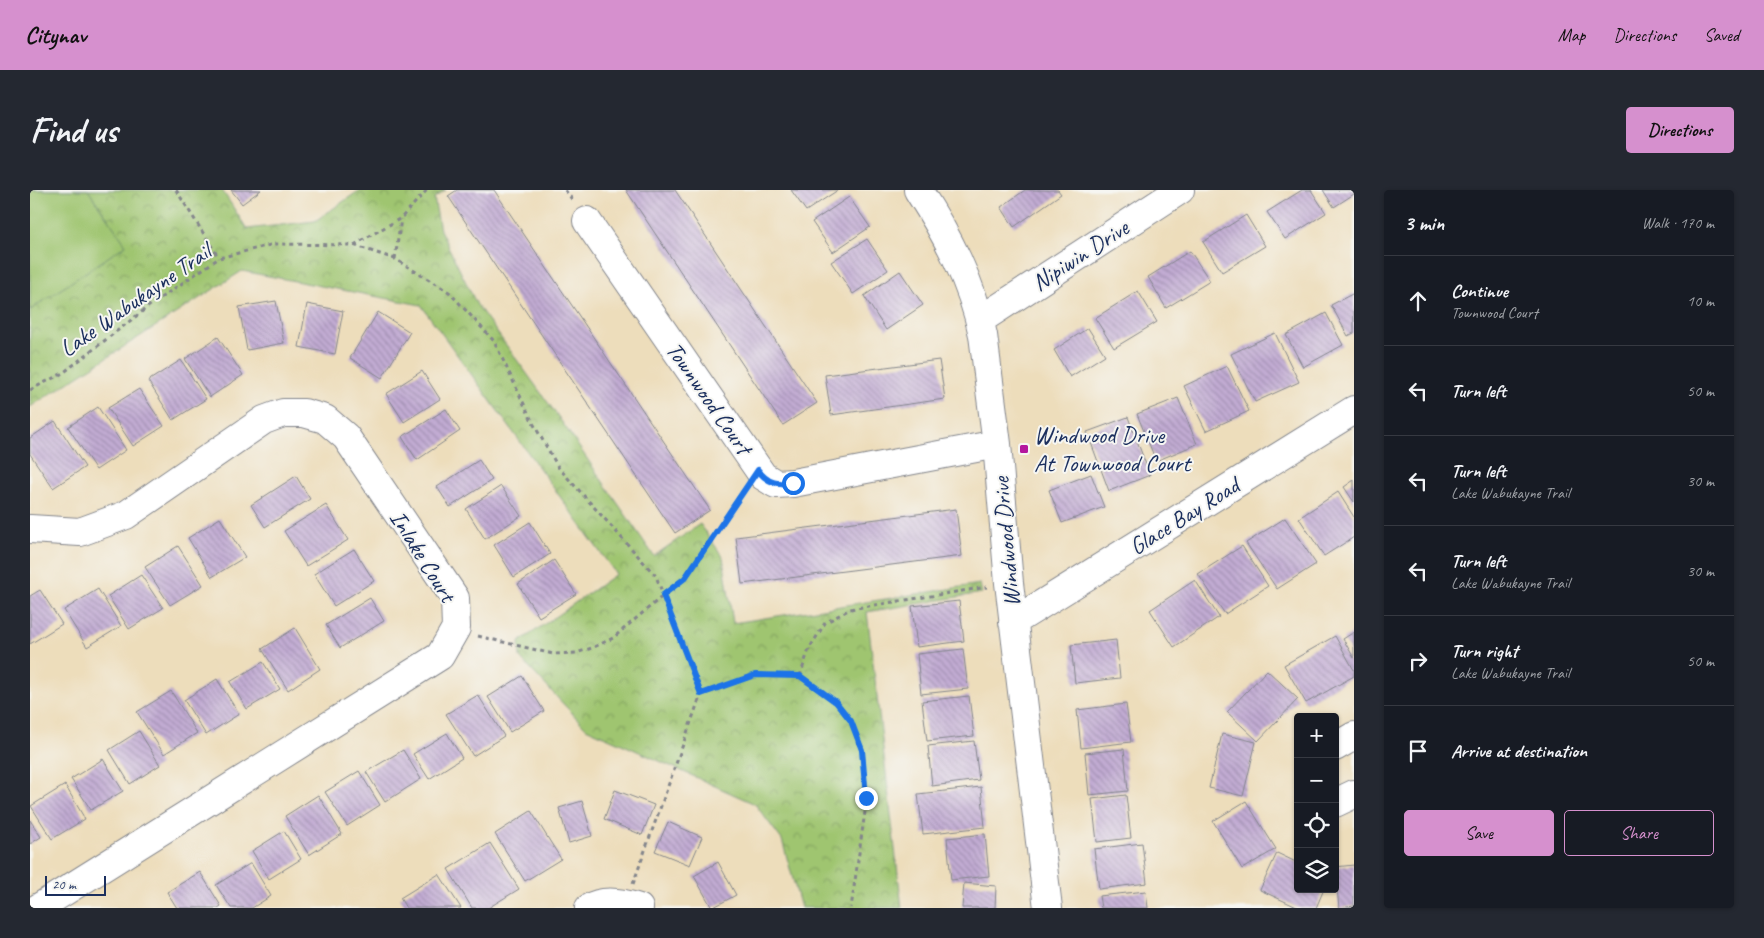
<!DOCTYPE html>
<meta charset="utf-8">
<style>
:root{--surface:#171b24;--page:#242831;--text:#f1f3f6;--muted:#9ea1a6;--line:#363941;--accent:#d690ce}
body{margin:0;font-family:Caveat,sans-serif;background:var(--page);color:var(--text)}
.controls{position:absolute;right:15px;bottom:15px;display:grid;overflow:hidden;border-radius:5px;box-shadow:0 1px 4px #0004}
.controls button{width:45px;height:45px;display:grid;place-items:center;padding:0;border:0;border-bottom:1px solid var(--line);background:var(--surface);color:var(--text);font:25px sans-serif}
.scale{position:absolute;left:15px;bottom:12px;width:61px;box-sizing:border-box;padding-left:5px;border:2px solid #1b2f5e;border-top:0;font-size:14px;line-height:18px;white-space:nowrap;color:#1b2f5e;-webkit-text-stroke:4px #f6f6f2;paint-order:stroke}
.stop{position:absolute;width:15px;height:15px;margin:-11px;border:4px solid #1a73e8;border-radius:50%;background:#fff}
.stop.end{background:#1a73e8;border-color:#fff;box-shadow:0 1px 5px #0008}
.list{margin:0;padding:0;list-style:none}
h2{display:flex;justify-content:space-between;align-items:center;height:65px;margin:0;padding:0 20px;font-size:21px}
h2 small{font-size:16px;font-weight:400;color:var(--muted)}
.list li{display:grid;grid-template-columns:32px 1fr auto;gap:15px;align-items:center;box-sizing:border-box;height:90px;padding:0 20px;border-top:1px solid var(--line)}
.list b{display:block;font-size:19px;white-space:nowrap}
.list p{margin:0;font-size:16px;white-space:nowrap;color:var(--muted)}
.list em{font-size:16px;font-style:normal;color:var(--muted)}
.actions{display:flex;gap:10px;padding:15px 20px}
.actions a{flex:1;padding:11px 0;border:1px solid var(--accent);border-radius:5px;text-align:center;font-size:18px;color:var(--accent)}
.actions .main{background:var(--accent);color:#111}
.icon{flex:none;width:28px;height:28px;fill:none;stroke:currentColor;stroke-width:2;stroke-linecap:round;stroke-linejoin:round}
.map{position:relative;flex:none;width:1324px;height:718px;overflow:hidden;border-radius:5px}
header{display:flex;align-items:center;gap:30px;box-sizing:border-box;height:70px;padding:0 25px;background:var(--accent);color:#111}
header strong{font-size:24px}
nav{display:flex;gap:28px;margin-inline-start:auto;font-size:18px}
.intro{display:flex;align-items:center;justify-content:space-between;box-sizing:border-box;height:120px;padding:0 30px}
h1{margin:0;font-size:35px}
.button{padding:12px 22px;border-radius:5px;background:var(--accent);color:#111;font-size:18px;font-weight:700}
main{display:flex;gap:30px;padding:0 30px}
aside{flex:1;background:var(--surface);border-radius:5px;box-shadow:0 1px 4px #0004}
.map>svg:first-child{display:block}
.park{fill:url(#park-crowns);stroke:#5d7a67}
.pitch{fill:#9fc570;stroke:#5d7a67}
.building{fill:url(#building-back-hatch)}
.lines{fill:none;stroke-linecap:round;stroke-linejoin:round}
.minor-casing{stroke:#84868c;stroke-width:30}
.path{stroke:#84868c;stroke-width:3;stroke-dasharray:4 4;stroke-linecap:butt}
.minor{stroke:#fff;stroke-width:28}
.route{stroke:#1a73e8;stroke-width:6}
.poi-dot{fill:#b5179e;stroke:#f6f6f2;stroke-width:2}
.labels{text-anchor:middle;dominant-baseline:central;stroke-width:4;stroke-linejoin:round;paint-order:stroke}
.street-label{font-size:24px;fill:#1b2f5e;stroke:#f6f6f2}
.poi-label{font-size:24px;fill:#1b2f5e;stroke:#f6f6f2;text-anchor:start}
</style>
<header>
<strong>Citynav</strong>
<nav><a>Map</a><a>Directions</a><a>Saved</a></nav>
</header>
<div class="intro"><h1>Find us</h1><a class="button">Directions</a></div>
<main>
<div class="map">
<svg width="1324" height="718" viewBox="0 0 1324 718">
<defs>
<pattern id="park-crowns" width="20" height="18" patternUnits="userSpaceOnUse" patternTransform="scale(1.25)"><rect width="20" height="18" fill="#9fc570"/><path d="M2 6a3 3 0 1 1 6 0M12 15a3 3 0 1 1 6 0" fill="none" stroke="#81a05f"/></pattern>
<pattern id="building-back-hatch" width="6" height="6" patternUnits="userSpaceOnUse" patternTransform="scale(1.25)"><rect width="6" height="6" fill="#c2acd3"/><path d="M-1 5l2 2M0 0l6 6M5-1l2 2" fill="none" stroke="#9d8cae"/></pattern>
</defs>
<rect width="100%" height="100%" fill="#f6f6f2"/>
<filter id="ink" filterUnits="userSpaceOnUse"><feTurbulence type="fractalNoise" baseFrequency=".02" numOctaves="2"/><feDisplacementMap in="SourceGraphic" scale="10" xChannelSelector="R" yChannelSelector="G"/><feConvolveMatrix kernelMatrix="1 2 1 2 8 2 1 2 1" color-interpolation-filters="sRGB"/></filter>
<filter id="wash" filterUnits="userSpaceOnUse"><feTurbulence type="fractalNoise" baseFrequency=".0096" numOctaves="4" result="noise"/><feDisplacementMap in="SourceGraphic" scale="20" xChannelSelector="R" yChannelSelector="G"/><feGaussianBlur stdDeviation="1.12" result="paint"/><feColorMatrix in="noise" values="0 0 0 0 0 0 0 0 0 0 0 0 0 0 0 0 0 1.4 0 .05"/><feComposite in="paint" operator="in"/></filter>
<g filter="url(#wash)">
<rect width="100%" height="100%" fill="#edddbb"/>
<path class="park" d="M0 0H192L217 39 285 31 330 0H416L404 8 410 40 447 115 527 225 624 366 670 334 693 367 703 433 950 394 952 403 837 422 872 718H771L752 650 725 614 556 538 490 468 489 452 586 384 391 115 212 81 0 217Z"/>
<path class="pitch" d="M0 0H58L96 55 0 120Z"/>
<g id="blocks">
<path class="building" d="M201 0H231L212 14Z
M427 0H464L680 320 645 343 418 6Z
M596 0H645L787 213 753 235Z
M761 0H808L776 21Z
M995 0H1028L1031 4 984 37 971 17Z
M1272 0H1281L1296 23 1255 49 1237 22Z
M1293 0H1324V4L1304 17Z
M819 7 840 37 803 62 782 32Z
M1216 25 1235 56 1192 82 1173 52Z
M837 49 858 80 823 104 801 72Z
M1160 61 1180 91 1136 118 1118 87Z
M870 81 893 115 856 140 834 106Z
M1108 101 1127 132 1084 158 1065 128Z
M1324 103V143L1318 146 1301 115Z
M246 111 254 153 217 160 209 117Z
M277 114 313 121 305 164 269 157Z
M348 122 380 142 352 188 320 168Z
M1296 123 1313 155 1273 177 1256 145Z
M1058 138 1075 165 1040 187 1024 160Z
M1245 143 1269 192 1225 212 1201 164Z
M188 147 213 185 180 207 155 169Z
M151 170 176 209 143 230 118 191Z
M909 170 915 209 801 225 795 185Z
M1197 176 1219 221 1176 241 1154 196Z
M392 181 410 209 374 232 356 204Z
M109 199 134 236 103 256 78 218Z
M1148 208 1167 254 1126 271 1107 224Z
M68 217 96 260 66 280 38 237Z
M416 219 430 241 387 270 372 247Z
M1098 227 1120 285 1079 301 1057 242Z
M25 231 55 277 23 298 0 264V248Z
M449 270 462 290 420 317 407 297Z
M1061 284 1074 317 1032 333 1019 300Z
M266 286 280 309 235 337 221 315Z
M1324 290V312L1314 297Z
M471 296 491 326 455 349 436 319Z
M1308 302 1324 327V347L1294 366 1269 328Z
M296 315 318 350 276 376 254 341Z
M926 319 932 366 712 394 706 347Z
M190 328 215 367 182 387 158 348Z
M1255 328 1286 374 1247 399 1216 353Z
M500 332 520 364 484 387 464 355Z
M148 356 173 395 140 415 115 377Z
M1212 356 1238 396 1195 424 1168 384Z
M324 359 344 391 304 416 284 384Z
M524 370 546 404 509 427 488 394Z
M111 385 133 418 99 439 78 406Z
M1165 390 1189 427 1144 457 1120 420Z
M68 399 91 436 57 457 34 420Z
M10 400 32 434 0 454V406Z
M340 408 354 431 310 458 296 435Z
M929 411 934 451 887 457 882 416Z
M265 438 290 479 258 500 232 459Z
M1324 442V468L1313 449Z
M1305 446 1324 480V486L1276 513 1254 475Z
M1086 450 1090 488 1045 493 1041 455Z
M933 459 938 499 891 504 887 464Z
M233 472 250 499 217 519 200 492Z
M1237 480 1268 509 1228 551 1197 522Z
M492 486 514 521 480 542 458 507Z
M187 489 209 524 176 545 154 510Z
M141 501 167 543 134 564 107 522Z
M448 505 474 546 443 566 416 524Z
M939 506 944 546 897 551 892 511Z
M1096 514 1101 552 1051 558 1047 520Z
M109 541 130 575 100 594 79 560Z
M417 543 432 568 399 589 383 564Z
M1192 544 1226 552 1213 606 1179 598Z
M944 551 949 590 902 596 898 556Z
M1094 559 1098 601 1059 605 1055 563Z
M373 560 391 589 355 612 336 582Z
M73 569 93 601 61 620 41 589Z
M329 581 350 615 317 636 295 602Z
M35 595 55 629 22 649 1 616Z
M951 597 955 637 893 644 888 604Z
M585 600 624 615 612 645 574 629Z
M288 605 312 644 279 665 255 626Z
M1096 605 1101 648 1067 652 1062 609Z
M552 611 562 646 539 653 529 618Z
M1216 611 1246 659 1212 679 1183 631Z
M501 621 531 669 495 691 465 644Z
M0 630 11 647 0 654Z
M638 632 672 647 660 675 625 661Z
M254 641 271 669 239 689 222 661Z
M955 644 959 686 921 690 917 648Z
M460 653 489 699 458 718H442L418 679Z
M1112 653 1117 693 1069 699 1064 659Z
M1247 663 1268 673V699H1294L1286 718H1269L1230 700Z
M688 672 706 705 682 718 664 686Z
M221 673 241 706 222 718H201L186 695Z
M1324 675V716L1309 718 1305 677Z
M170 682 191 716 188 718H147L137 702Z
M409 684 431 718H376L370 708Z
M934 693 966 696 965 718H932Z
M1116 701 1118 718H1071L1069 706Z"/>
</g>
</g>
<g filter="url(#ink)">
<use href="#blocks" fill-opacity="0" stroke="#84868c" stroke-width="1"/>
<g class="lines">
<g class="minor-casing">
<path id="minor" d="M888 0C917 45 942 92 953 145L967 254 979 393 1018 718
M557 31 733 286 746 294 763 293 967 254
M950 130 1150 0
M0 339 50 342 96 325 234 230 253 223H274L295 229 316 247 425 408 426 438 410 466 8 718
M983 432 1324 220
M1305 557 1324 546
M1305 613 1324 604
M559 718C573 709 594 713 609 718"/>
</g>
<path class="path" d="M146 0 189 68
M535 0 544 12
M324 55 371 28 397 0
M365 69 371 29
M0 200 33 183 123 113 189 68 244 54 323 55 365 69 419 102 464 151 503 233 528 277 626 386 671 504
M448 446 523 464 546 463 562 458 583 448 655 387 715 299
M770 486 779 459 795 433 820 419 957 397
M671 504 725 485 770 486 806 512 821 531 832 560 837 608 821 718
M603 694 671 504"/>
<use href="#minor" class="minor"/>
</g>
</g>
<g class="lines" filter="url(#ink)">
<path class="route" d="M763 293C747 294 738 294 728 280L655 388 633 405 671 504 725 485 770 486 806 512 821 531 832 560 836 608"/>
</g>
<rect class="poi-dot" x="989" y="254" width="10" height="10" rx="2.5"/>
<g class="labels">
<g class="street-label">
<text transform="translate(1050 65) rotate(-33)">Nipiwin Drive</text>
<text transform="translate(105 110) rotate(-35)">Lake Wabukayne Trail</text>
<text transform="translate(679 208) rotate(55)">Townwood Court</text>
<text transform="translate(1154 326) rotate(-32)">Glace Bay Road</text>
<text transform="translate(976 352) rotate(-95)">Windwood Drive</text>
<text transform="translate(393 366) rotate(58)">Inlake Court</text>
</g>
<g class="poi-label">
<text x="1004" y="245">Windwood Drive<tspan x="1004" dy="28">At Townwood Court</tspan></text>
</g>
</g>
</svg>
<div class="controls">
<button>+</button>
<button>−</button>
<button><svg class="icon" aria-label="locate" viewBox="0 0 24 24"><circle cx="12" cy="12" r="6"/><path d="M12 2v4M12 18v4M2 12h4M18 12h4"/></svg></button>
<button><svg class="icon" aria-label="layers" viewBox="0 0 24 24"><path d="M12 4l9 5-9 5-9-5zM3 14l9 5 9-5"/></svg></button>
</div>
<div class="scale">20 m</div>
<div class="stop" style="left:763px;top:293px"></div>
<div class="stop end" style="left:836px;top:608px"></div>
</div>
<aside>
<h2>3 min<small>Walk · 170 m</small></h2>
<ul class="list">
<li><svg class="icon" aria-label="ahead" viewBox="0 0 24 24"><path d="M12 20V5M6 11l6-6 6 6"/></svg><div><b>Continue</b><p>Townwood Court</p></div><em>10 m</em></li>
<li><svg class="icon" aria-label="left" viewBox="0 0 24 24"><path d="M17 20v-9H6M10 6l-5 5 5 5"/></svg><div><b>Turn left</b></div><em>50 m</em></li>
<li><svg class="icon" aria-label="left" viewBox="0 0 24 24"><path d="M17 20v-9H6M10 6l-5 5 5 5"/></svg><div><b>Turn left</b><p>Lake Wabukayne Trail</p></div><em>30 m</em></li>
<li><svg class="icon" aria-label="left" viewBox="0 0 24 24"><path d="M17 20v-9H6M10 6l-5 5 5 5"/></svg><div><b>Turn left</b><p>Lake Wabukayne Trail</p></div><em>30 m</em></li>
<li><svg class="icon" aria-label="right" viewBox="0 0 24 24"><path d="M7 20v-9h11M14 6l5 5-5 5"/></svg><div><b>Turn right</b><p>Lake Wabukayne Trail</p></div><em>50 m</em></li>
<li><svg class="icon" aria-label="arrive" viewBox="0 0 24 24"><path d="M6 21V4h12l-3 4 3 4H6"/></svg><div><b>Arrive at destination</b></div></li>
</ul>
<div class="actions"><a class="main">Save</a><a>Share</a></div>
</aside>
</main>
